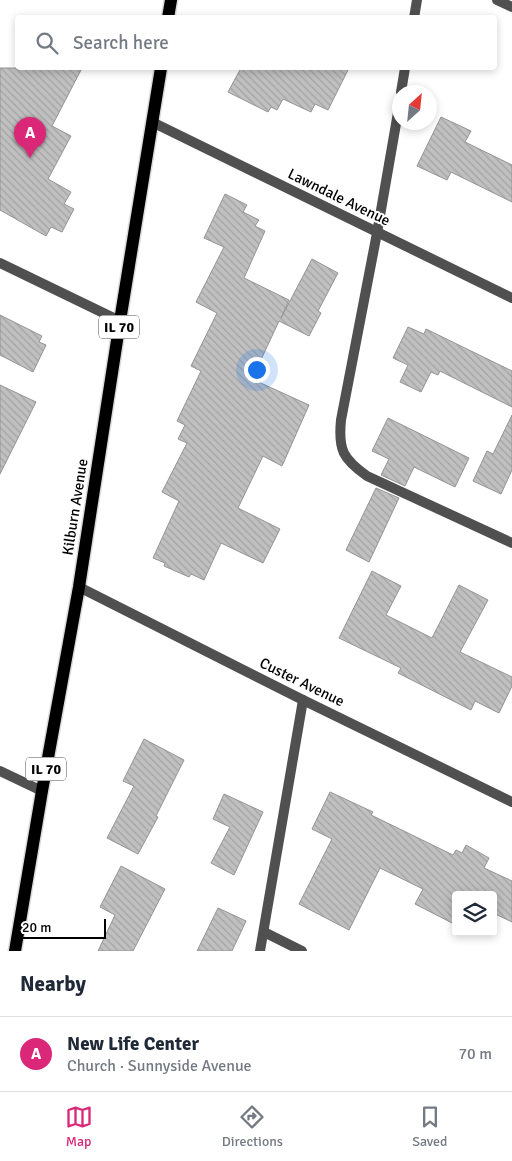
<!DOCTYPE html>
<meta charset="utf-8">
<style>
:root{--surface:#fff;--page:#f2f2f3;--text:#1f2937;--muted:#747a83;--line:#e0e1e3;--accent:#db2777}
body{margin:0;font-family:Signika,sans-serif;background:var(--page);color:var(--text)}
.controls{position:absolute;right:15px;bottom:15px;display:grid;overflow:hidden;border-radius:5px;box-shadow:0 2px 8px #0003}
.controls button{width:45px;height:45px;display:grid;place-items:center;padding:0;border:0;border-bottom:1px solid var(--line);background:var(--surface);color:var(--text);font:25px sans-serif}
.compass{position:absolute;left:392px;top:85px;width:45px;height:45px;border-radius:50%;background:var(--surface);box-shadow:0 2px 8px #0003;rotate:27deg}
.scale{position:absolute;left:15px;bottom:12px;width:91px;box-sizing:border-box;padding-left:5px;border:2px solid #000;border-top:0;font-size:14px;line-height:18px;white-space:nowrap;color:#000;-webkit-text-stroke:4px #fff;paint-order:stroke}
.you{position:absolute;left:256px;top:369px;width:18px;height:18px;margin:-12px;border:4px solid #fff;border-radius:50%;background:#1a73e8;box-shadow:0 0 0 8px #1a73e833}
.badge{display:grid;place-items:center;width:32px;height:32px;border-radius:50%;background:var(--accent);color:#fff;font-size:16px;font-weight:700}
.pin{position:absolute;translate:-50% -41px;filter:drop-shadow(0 1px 2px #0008)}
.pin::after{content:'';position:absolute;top:26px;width:18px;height:15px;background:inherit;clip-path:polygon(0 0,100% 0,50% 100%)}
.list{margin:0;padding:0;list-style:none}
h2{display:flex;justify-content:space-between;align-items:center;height:65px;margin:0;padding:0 20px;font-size:21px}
h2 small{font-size:16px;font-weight:400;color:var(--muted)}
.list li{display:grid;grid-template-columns:32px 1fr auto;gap:15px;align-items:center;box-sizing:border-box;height:75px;padding:0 20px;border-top:1px solid var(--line)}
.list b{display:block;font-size:19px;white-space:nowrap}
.list p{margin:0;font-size:16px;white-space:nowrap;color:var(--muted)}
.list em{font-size:16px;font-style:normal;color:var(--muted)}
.icon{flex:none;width:28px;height:28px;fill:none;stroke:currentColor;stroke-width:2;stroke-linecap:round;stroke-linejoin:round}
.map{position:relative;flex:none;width:512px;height:951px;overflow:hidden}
.search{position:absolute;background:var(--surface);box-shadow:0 2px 8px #0003;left:15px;right:15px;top:15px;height:55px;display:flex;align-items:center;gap:12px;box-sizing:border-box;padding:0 18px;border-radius:5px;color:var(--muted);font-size:19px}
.sheet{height:140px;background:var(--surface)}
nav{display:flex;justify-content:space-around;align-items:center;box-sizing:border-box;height:70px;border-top:1px solid var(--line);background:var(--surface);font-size:14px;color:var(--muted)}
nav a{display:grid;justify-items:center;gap:2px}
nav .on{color:var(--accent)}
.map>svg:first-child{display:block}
.building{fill:url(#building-back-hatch);stroke:#949494}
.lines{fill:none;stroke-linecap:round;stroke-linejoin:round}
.primary-casing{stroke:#dbdbdb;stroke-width:15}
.service{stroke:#505050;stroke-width:10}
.minor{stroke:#505050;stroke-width:10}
.tertiary{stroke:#505050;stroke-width:10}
.primary{stroke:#000;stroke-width:12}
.labels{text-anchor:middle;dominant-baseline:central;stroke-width:4;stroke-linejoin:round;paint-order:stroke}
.shield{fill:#fff;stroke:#4c4c4c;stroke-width:1}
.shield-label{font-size:14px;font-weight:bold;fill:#000}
.street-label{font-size:15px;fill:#000;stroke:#fff}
</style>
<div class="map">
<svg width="512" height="951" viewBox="0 0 512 951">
<defs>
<pattern id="building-back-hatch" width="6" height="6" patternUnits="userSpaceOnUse" patternTransform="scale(1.25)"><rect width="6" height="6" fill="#c0c0c0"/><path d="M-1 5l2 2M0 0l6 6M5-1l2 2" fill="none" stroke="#a3a3a3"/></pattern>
</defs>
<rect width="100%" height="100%" fill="#fff"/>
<path class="building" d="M0 68H82L52 126 71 136 48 179 71 192 64 204 74 209 62 232 51 227 46 236 0 210Z
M241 68H349L328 110 315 104 311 112 283 99 277 110 271 107 268 112 228 92Z
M441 117 471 131 465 142 512 165V202L451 172 447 180 417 166Z
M225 194 247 205 243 212 259 220 255 226 265 231 244 278 289 300 281 318 312 259 338 273 318 311 321 313 309 336 279 321 252 379 309 405 282 466 263 456 238 508 280 529 263 563 221 543 204 580 191 574 189 577 164 566 165 563 153 558 179 501 162 492 187 443 178 439 185 425 177 421 201 371 191 366 217 313 196 302 224 247 204 238Z
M0 315 42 336 39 342 46 345 33 372 0 355Z
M408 327 424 334 426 329 512 371V407L440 371 438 375 431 372 421 392 400 382 408 365 393 358Z
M0 385 36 402 0 474Z
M512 415V470L501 494 473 481 487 451 493 454Z
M388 418 469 458 455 487 414 467 405 486 381 475 389 459 372 451Z
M376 488 399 498 369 562 346 550Z
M372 571 401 586 386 615 432 638 459 585 488 600 460 652 512 677V686L499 713 475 701 471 710 398 673 401 668 339 638Z
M144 739 184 760 156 816 158 817 138 854 107 838 134 786 123 781Z
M330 792 373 812 371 815 453 855 456 850 462 853 466 845 489 858 484 868 512 881V922L493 913V895L456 894V925L415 904 423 889 380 868 349 930 299 904 332 839 312 829Z
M224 794 263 812 234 875 211 863 230 827 213 819Z
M121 866 165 889 133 951H98L115 915 100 907Z
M218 908 246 921 232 951H197Z"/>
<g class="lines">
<g class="primary-casing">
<path id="primary" d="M168 18 171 0
M15 951 42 791 79 587 120 321 161 68"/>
</g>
<path class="service" d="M497 0 512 7
M414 18 417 0
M401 92 405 68
M400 101 377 233 341 420C338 450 343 459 367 476L512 543
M264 932 302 951
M260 951 303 700"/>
<path class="minor" d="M152 122 512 298
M0 263 120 321
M0 771 42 791"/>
<path class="tertiary" d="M79 587 303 700 512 802"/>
<use href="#primary" class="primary"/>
</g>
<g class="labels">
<g class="shield">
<rect x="99" y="315.5" width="40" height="23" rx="4"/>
<rect x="26" y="757.5" width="40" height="23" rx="4"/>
</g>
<g class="shield-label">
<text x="119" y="327">IL 70</text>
<text x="46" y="769">IL 70</text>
</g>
<g class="street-label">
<text transform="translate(339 197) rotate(26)">Lawndale Avenue</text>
<text transform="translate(75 507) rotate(-81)">Kilburn Avenue</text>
<text transform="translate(302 682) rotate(26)">Custer Avenue</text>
</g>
</g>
</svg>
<div class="controls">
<button><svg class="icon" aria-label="layers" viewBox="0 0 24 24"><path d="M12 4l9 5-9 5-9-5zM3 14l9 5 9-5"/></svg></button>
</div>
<svg class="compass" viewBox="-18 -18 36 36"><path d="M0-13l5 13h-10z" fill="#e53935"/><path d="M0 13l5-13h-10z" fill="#747a83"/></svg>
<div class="scale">20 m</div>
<div class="you"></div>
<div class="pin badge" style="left:30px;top:158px">A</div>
<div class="search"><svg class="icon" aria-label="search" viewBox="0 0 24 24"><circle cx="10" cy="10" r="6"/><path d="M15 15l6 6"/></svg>Search here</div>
</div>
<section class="sheet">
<h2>Nearby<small></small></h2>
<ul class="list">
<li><span class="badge">A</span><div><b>New Life Center</b><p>Church · Sunnyside Avenue</p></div><em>70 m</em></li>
</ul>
</section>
<nav>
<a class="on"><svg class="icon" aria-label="map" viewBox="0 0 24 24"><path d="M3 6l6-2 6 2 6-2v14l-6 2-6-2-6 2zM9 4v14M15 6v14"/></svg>Map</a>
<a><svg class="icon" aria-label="directions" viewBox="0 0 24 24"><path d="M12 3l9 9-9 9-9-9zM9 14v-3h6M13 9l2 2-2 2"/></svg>Directions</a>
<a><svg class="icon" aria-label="saved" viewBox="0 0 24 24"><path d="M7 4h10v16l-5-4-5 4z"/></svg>Saved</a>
</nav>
